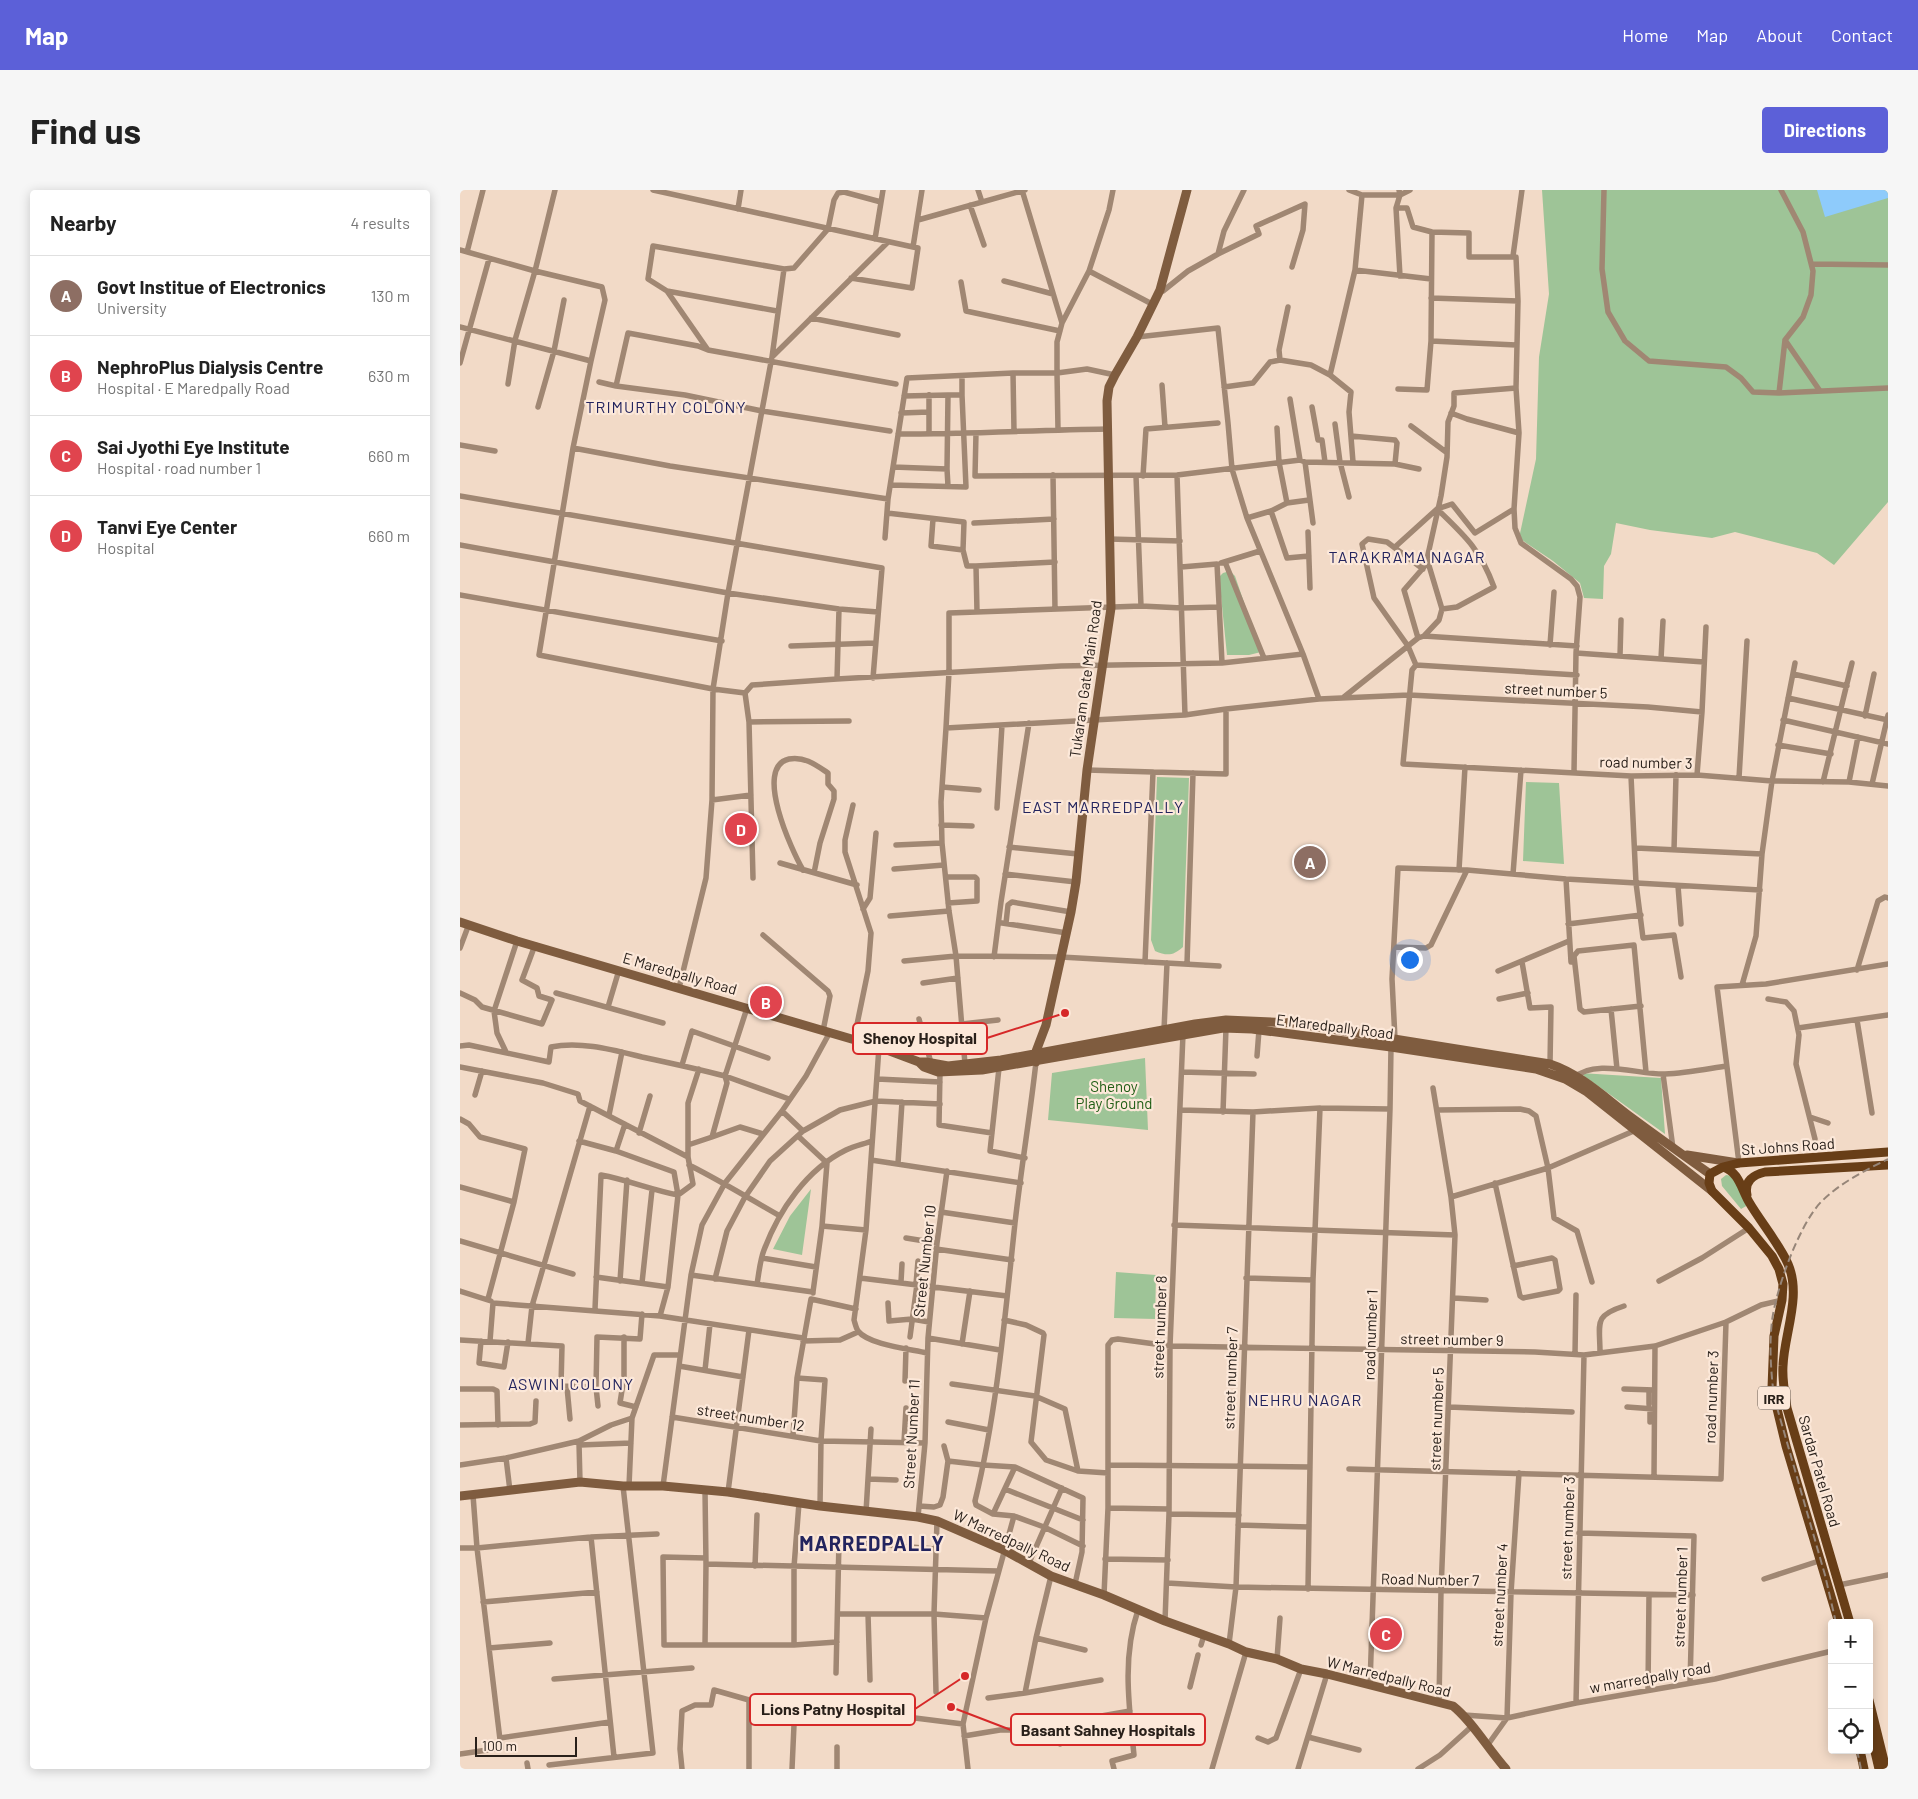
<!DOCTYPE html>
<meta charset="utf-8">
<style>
:root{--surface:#fff;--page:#f6f6f6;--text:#222;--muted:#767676;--line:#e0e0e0;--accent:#5c60d8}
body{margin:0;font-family:Barlow,sans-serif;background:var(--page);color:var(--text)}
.controls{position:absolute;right:15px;bottom:15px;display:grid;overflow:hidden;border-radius:5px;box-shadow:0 2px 12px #0003}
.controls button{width:45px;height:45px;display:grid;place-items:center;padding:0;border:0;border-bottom:1px solid var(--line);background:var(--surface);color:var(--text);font:25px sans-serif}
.scale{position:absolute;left:15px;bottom:12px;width:102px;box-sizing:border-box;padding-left:5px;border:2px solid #29201a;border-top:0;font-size:14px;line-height:18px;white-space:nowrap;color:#29201a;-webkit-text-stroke:4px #fce8d9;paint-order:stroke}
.you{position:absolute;left:949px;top:769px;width:18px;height:18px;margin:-12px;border:4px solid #fff;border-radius:50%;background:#1a73e8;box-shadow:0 0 0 8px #1a73e833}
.badge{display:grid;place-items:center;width:32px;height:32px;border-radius:50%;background:var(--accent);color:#fff;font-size:16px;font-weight:700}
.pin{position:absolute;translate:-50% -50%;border:2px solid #fff;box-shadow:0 1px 5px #0006}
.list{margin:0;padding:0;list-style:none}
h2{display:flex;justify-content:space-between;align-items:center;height:65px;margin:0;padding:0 20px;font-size:21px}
h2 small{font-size:16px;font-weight:400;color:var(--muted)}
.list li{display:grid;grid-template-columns:32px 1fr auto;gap:15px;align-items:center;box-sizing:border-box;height:80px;padding:0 20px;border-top:1px solid var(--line)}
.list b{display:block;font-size:19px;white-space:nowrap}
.list p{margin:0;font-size:16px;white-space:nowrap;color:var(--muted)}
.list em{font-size:16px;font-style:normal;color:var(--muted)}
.icon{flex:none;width:28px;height:28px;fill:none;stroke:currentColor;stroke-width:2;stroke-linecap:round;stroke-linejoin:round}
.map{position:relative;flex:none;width:1428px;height:1579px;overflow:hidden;border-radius:5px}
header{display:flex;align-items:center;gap:30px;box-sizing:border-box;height:70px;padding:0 25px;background:var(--accent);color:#fff}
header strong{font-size:24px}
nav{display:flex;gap:28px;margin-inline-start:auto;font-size:18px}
.intro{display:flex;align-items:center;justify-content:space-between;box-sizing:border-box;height:120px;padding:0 30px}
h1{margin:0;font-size:35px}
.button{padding:12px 22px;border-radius:5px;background:var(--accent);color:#fff;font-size:18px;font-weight:700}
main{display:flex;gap:30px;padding:0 30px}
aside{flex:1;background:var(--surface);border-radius:5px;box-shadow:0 2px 12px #0003}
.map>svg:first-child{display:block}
.green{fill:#9ec497}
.water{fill:#8ecbfb}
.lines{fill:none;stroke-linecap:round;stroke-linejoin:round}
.street{stroke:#a08773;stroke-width:5.5}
.secondary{stroke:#7f5c3f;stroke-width:9}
.primary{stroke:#683e17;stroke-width:9}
.rail{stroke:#968578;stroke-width:2;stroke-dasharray:8 4;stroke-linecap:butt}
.labels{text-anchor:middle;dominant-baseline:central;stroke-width:4.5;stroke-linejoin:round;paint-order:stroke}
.shield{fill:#fce8d9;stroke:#685c53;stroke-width:1}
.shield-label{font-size:14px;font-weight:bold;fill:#29201a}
.street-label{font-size:15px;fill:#29201a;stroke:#fce8d9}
.park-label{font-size:15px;fill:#1f5d14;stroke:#fce8d9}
.neighbourhood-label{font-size:16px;letter-spacing:1px;fill:#23245e;stroke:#fce8d9}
.district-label{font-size:20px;font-weight:bold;letter-spacing:1px;fill:#23245e;stroke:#fce8d9}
.leader{fill:none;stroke:#d62828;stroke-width:2}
.callout-dot{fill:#d62828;stroke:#fce8d9;stroke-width:2}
.callout{fill:#fce8d9;stroke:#d62828;stroke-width:2}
.callout-label{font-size:16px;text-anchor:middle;font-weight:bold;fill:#29201a}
</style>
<header>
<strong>Map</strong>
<nav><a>Home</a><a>Map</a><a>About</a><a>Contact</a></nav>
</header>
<div class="intro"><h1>Find us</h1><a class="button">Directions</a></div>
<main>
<aside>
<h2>Nearby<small>4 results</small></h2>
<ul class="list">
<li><span class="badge" style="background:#8d6e63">A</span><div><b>Govt Institue of Electronics</b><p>University</p></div><em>130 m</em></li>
<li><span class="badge" style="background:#e0444e">B</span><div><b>NephroPlus Dialysis Centre</b><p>Hospital · E Maredpally Road</p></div><em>630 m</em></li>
<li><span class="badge" style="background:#e0444e">C</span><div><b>Sai Jyothi Eye Institute</b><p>Hospital · road number 1</p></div><em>660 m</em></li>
<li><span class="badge" style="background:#e0444e">D</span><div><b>Tanvi Eye Center</b><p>Hospital</p></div><em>660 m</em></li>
</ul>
</aside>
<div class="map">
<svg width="1428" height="1579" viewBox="0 0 1428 1579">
<rect width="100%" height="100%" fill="#f2dac7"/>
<path class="green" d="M1082 0H1428V312L1374 375 1357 363 1275 342 1252 348 1190 340 1156 333 1151 364 1144 376 1143 409 1124 408 1120 393 1093 371 1059 348 1076 269 1079 167 1089 104Z
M770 381 775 386 801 462 789 465H767L759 387 763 383Z
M697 587 729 588 723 757C713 766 707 766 695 761L691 750Z
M1066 592 1099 593 1104 674 1063 671Z
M685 868 688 940 588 930 592 883Z
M1120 883 1201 888 1205 944Z
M1266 985 1272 986 1288 1015 1281 1019 1262 996 1261 989Z
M351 999 342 1065 313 1059 330 1026Z
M656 1082 696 1085 695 1129 654 1128Z"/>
<path class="water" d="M1357 0H1428V8L1365 27Z"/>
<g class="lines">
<path class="street" d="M193 0 453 57
M518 0 522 12
M562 0 602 133
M939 0 940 5 950 0
M1144 0 1142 79 1148 122 1165 151 1189 171 1266 177 1281 188 1293 202 1319 203 1428 198
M1321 0 1343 42 1353 81 1351 105 1343 127 1325 150 1360 201
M902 5H940L936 18 940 86
M421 12 384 2 378 3 374 10 368 39 334 78 324 79 193 56 188 89 207 101 248 160 436 194
M510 15 524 55
M936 18H947L953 37 972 42 1009 43V67H1056L1058 111 1056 198 1059 243 1054 319 1055 338 1061 353 1111 389 1117 396 1120 407 1116 463 1114 582
M278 19 281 0
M458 30 565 0
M415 49 423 0
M0 60 75 81 142 97 145 110 131 171 113 258 79 465 253 499 285 503 292 495 377 489 379 419
M7 62 23 0
M758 64 799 44 796 36 845 14 843 40 832 77
M1053 66 1062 0
M1352 74 1428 75
M895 80 971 89
M629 81 692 114
M391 88 452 98 458 58 453 57 462 0
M544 91 593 104
M501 92 506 121 600 141
M700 100 703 101 728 81 758 64 764 41 784 0
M207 101 317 121
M971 108 1058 111
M828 117 819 160 820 170 851 175 870 185 891 202 889 222 893 272
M351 128 438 145
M0 137 131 171
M677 147 758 138 768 233 772 279 787 328 843 464 859 509
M971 151 1056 155
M312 167 324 79
M0 173 29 69
M553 183 554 241
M870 185 895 80 902 5 889 0
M139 192 156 196 225 205 302 221 430 241
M48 194 55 150 75 81 95 0
M702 195 705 237
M156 196 168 143 238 156 248 160
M764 197 793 193 810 172 820 170
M938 199 967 200 971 151 972 42
M1319 203 1325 150
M488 205H502V186
M830 209 840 270
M78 217 94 161 104 110
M852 217 858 250H862L865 272
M441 223 469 222
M991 223 1007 229 1059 243
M875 234 880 272 889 307
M951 236 986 262
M598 240 597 183 627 179 655 185
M516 243 515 286 717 285 840 270 845 272 935 274 959 279
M438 244C508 244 578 240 647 239
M469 244V205
M891 246 935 250 937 253 935 274
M0 255 35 261
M113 258 210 276 428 309
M845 272 853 333
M433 277 487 279 488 205 444 206
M487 279 488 296
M593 285 595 419
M717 285 725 525
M676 286 681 416
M683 286 686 239 758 233
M431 295 506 297 502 205
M0 306 422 378 413 488
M827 313 849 310
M977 319C1005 346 1020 359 1034 397L997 417 982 419
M811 321 827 368 849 366
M427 323 504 332 503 360 507 376H516
M787 328 811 321 827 313 819 272 817 238
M473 329 471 356 503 360
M514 333 594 329
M848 342 850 398
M425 348 428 309 447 188 553 183H597V152L602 133 629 81 649 20 653 0
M649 349 720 351
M0 355 268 403 379 419 418 422
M935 357 977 319 992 314 1015 343 1054 319
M765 372 804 468
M761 373 800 361
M721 377 757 374 762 473
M0 405 262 451
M759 417 722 418 681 416 489 423V482L486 538 725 525 766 519 859 509 949 505 1188 517 1242 522
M517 422 516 376 595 372
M964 446 979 430 982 419 967 369 981 306 987 267 988 232 994 216V203L1056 198
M958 448 944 400 964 377
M1090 455 1094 402
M331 456 415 453
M1116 463 1244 472
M1160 466 1161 430
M1201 469 1203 431
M956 475 948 456 914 408 902 354 908 349 927 352 963 379
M1333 484 1387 496
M1117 485 956 475 952 480 943 574 1171 586 1237 585 1312 591 1389 592 1428 596
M377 489 601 476 762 473 843 464
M285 503 289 532 293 688
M884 507 948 456 958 448 964 446 1117 456
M1328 508 1428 530
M1405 526 1414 484
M1323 530 1428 554
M289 532 389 531
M486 538 481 612 482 653 489 721 496 766 505 874
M1318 555 1371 564
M627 580 693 582 685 772
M693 582 766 584V519
M1237 585 1242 522 1246 437
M1171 586 1176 693 1183 748 1214 745 1221 787
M1279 588 1287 451
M1363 592 1392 473
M1389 592 1398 547
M1412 594 1428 525
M482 597 519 600
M252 610 291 605
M393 615 385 650V662L411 743 408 781 394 849
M537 618 542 535
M481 635 512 636
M436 655 482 653
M549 657 618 664
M1176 658 1302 664
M1214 660 1216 585
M320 673 397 695
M434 679 484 675
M343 680C332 661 293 577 329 569 344 566 356 575 368 583V594L374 601V609L360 653 354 683
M999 680 1005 577
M545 684 616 692
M1053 684 1061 580
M486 687H515L517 689V711L488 713
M1106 689 1111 772
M1218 696 1221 734
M403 719 410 708 416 643
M430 726 489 721
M542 733 607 743
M546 733 548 715 552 712 611 722
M1108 734 1181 725
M303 745 368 801 370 806 363 841
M934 757 966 758 971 755 1007 680
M0 758 9 734
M534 767 541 712 569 533
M444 771 496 766 601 767 759 776
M1062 772 1070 818 1091 817 1090 874
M727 774 733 583
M1397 780 1418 711 1425 707 1428 708
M1038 781 1109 751
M463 793 498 788
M1282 795 1296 746 1302 664 1312 591 1335 473
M219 798 246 688 252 610 253 499 268 403 311 172 312 167 428 52
M0 803 15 810 22 817 82 834 92 810 79 806 77 798 62 790 75 755
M96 803 203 833
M1039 809 1068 803
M1308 809 1326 812 1334 821 1339 845 1336 874 1355 949
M1181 816 1124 822 1120 819 1114 766 1118 761 1174 755 1186 882
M148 817 159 780
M1151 819 1157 879
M459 829 471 873
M1397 830 1412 923
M502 834 538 830
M1338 838 1428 825
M704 840 707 773
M370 842 346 886 322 921 343 941 380 920 416 911 480 914
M935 849 932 789 938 678 1007 680 1106 689 1300 700
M0 856 9 855 89 872 91 857C121 851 153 860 182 867 210 873 238 879 265 886L287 818
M419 857 406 1040 394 1130C395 1133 396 1138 398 1141 409 1155 450 1159 467 1163
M46 862 37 843 34 821 57 751
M797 866 799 840
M222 875 232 841 308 868
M0 877 83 893 118 904 120 911 228 967
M539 878 530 961 565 968
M480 882 479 935 532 943
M722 882 794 884
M1203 884 1213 958
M1114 888C1134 868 1180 885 1205 884 1225 883 1246 879 1266 876
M417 889 480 892
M973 898 991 1007 995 1045 981 1401 979 1512
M15 905 22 881
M721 920 793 922 860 918 930 919
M977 920 1060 919 1069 921 1076 926 1088 978 1094 1028 1117 1041 1132 1092
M763 922 766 838
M149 925 162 862
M1350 927 1368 933
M0 929 9 934 20 947 65 959 54 1012 0 997
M179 943 190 906
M303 944 280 937 252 947 267 893 265 886 329 909
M338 946 367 973 362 1036 353 1102
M119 951 156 961 214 982 218 1005 208 1097 200 1126
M228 955V913L239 879
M156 961 165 934
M411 970 561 993
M438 973 442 912
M1279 973 1257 797 1306 794 1428 774
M229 975C261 991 290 1009 320 1026
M1035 993 1060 1106 1063 1108 1098 1101 1100 1099 1095 1070 1092 1068 1053 1076
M991 1007 1088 978 1176 940
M481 1022 555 1033
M714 1035 995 1045
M362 1036 406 1040
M446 1048 477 1053
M0 1051 113 1084
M476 1059 552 1070
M302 1068 356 1077
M231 1085 353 1102V1103
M136 1087 208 1097
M400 1088 547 1106
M786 1088 853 1090
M255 1089 267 1041 285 1007 310 971 343 941
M160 1091 167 990
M1199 1091 1242 1068 1289 1038
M441 1092 442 1074
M182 1093 192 1000
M297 1094C299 1083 300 1070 304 1060 319 1020 347 979 386 960 394 956 404 954 412 951
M456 1094 458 1071
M0 1101 31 1111
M994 1108 1026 1110
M28 1109 54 1012
M428 1113 429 1131 452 1129 469 1132
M135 1119 141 985C168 990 192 1000 218 1005L233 994 228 967V955L252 947
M544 1130 566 1135 583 1143 584 1145 571 1252 586 1270 618 1281 648 1283
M164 1147V1187L160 1213 176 1217
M450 1147 457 1094
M468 1148 540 1160
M0 1150 102 1156 101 1196 136 1197 138 1216
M21 1151 19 1173 44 1177 48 1152
M30 1151 33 1113 200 1126 343 1148
M343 1151 380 1150 398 1142
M68 1153 72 1116 130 916
M502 1154 510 1101
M1140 1163C1140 1133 1133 1126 1164 1116
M1115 1164 1116 1105
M219 1176 283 1187
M245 1180 250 1134
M337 1188 365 1190 361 1251 465 1253
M445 1191 446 1158
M492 1194 575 1206 605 1219 618 1281
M107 1197 110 1229
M136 1197 137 1147 180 1149 182 1124
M0 1199H33L37 1201 38 1235
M1164 1199 1194 1200
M1189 1200V1214
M989 1217 1112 1222
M1167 1217 1194 1219
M212 1227 361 1251 360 1316
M488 1232 529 1240
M1190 1232V1219
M0 1235 70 1234 75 1232 76 1211
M333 1246 337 1188 351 1109 396 1119
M444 1252 446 1218
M119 1253 120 1292
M120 1255 171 1253
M484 1256 488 1271 523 1275 555 1277 623 1308 622 1362 615 1394
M46 1268 50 1301
M0 1275 46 1268 119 1251 151 1235 172 1228 194 1165H220
M648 1275 850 1277
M889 1279 1261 1289 1266 1132
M1194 1287 1195 1156
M408 1289 436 1290
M169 1296 172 1228
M203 1296 231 1085 242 1035 265 993 322 921
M545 1299 623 1330
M245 1300 246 1374 538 1381
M268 1302 289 1140
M459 1316 474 1317 480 1315 483 1307 488 1271
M648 1318 708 1319
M406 1322 411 1239
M533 1324 555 1277
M709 1324 779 1325
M554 1326 533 1324 516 1315 515 1311C537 1221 545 1126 555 1033 561 979 570 926 576 872
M458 1327 465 1253 468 1148 477 1053 487 981
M778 1335 849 1337
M1119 1343 1234 1346 1230 1493
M131 1347 154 1567
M0 1358H17L131 1347 197 1344
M246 1368 203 1367 204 1455H334L377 1452
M645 1369 708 1370
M569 1373 602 1298
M295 1376 297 1325
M591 1386 576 1448 625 1460
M1304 1389 1362 1370
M707 1393 776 1397 1233 1405
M1379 1395 1428 1385
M848 1399 853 1090 860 918
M644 1405 648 1318V1155L652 1150 658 1149 710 1156 1075 1162 1124 1165 1195 1156 1266 1132 1301 1115 1322 1110
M23 1412 137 1402
M378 1424H474L526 1428
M408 1424 410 1490
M705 1431 709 1324 710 1156 723 844
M769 1454 776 1397 793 922
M245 1455 246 1374
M334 1455V1377L339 1313
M741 1455 744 1445
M29 1458 90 1453
M817 1469 820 1428
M376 1483 379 1351 475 1359
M94 1489 232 1478
M910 1494 930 919 931 857
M730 1497 738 1465
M1188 1500 1189 1405
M476 1502 474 1424 477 1331
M565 1503 641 1490
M528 1508 565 1503 576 1448
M1116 1513 1124 1165
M1004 1525 1047 1528 1051 1403 1059 1283
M671 1535 722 1549
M504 1546 540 1540H583L607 1532 670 1521
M848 1547 899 1560
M40 1548 150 1532
M798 1548 808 1552 816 1548 841 1479
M600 1554 617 1547 671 1539
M1027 1556 1047 1528 1116 1513 1255 1489 1372 1461
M377 1557V1579
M0 1564 41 1558 17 1358 13 1305
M67 1573 68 1579
M89 1575 193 1563 163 1296
M222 1579 220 1559 222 1521 235 1515H251L254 1500 289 1510 335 1513 503 1534
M289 1579V1510
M332 1579 335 1513
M508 1579 503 1534 526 1428 554 1326 584 1337 623 1356
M654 1579 652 1571 674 1565C669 1516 662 1467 678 1420
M752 1579 786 1462
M838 1579 867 1484
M958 1579 980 1565 1011 1537"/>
<path class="secondary" d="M0 732 57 751 419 857 459 872 464 877 478 882 522 880 763 838 792 839 931 857 1076 879 1105 889 1127 902 1252 1001
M459 872H466L488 876 541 870 735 834 766 830 834 833 1090 874C1120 884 1143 906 1168 925 1195 945 1223 965 1250 984
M576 872 575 864 586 835 611 722 616 692 627 580 651 418 647 211 649 197 655 185 677 147 700 100 727 0
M1227 965 1278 973
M0 1306 120 1292 163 1296H203L268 1302 360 1316 458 1327 477 1331 544 1360 591 1386 644 1405 705 1431 769 1454 786 1462 817 1469 841 1479 867 1484 993 1516C1013 1532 1028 1559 1046 1579"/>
<path class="primary" d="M1263 977C1279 982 1281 998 1289 1012 1300 1031 1320 1055 1328 1074 1342 1106 1324 1144 1323 1176 1322 1190 1325 1205 1327 1218L1390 1433
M1287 1005C1284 991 1293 985 1305 982L1428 975
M1379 1433 1326 1256 1312 1198 1314 1146 1322 1110 1323 1094 1319 1079 1312 1066 1289 1038 1252 1001 1249 993 1250 984 1263 977 1279 973 1428 962
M1409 1510 1426 1579
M1409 1536 1419 1579
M1400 1560 1404 1579"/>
<path class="rail" d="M1376 1433 1365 1385 1314 1207C1311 1182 1309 1157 1312 1131 1316 1099 1339 1035 1361 1012 1380 993 1404 981 1428 969
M1397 1560 1401 1579"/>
</g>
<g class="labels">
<rect class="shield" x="1298" y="1196.5" width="32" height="23" rx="4"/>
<g class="shield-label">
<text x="1314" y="1208">IRR</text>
</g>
<g class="street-label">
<text transform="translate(625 489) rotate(-82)">Tukaram Gate Main Road</text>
<text transform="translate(1096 500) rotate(3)">street number 5</text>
<text transform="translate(1186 572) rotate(1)">road number 3</text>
<text transform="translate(220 783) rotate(16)">E Maredpally Road</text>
<text transform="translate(875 836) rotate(7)">E Maredpally Road</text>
<text transform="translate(1328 956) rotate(-4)">St Johns Road</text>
<text transform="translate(464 1071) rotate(-84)">Street Number 10</text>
<text transform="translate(699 1137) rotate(-88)">street number 8</text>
<text transform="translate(910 1145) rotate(-88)">road number 1</text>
<text transform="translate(992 1149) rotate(1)">street number 9</text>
<text transform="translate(770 1188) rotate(-88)">street number 7</text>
<text transform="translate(1251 1207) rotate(-88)">road number 3</text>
<text transform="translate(291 1227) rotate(9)">street number 12</text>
<text transform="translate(976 1229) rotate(-88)">street number 5</text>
<text transform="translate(451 1244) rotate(-87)">Street Number 11</text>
<text transform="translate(1360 1281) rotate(74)">Sardar Patel Road</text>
<text transform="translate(1107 1338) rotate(-88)">street number 3</text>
<text transform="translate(552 1350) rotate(25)">W Marredpally Road</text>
<text transform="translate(970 1389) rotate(1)">Road Number 7</text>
<text transform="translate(1039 1405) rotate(-87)">street number 4</text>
<text transform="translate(1220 1407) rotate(-88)">street number 1</text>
<text transform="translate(929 1486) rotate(14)">W Marredpally Road</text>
<text transform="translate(1190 1487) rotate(-10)">w marredpally road</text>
</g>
<g class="park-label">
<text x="654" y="896">Shenoy<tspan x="654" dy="17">Play Ground</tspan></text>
</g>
<g class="neighbourhood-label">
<text x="206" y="216">TRIMURTHY COLONY</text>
<text x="947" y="366">TARAKRAMA NAGAR</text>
<text x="643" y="616">EAST MARREDPALLY</text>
<text x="111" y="1193">ASWINI COLONY</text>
<text x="845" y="1209">NEHRU NAGAR</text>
</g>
<g class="district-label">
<text x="412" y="1353">MARREDPALLY</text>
</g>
</g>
<path class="leader" d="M605 823L527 848M505 1486L455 1519M491 1517L551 1540"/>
<g class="callout-dot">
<circle cx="605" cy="823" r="5"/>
<circle cx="505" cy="1486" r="5"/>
<circle cx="491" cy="1517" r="5"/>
</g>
<g class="callout">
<rect x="393" y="833" width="134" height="31" rx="5"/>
<rect x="290" y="1504" width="165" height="31" rx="5"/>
<rect x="551" y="1524" width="194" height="31" rx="5"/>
</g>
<g class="callout-label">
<text x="460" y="854">Shenoy Hospital</text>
<text x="373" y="1525">Lions Patny Hospital</text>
<text x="648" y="1546">Basant Sahney Hospitals</text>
</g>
</svg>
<div class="controls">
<button>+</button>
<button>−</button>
<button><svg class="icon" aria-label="locate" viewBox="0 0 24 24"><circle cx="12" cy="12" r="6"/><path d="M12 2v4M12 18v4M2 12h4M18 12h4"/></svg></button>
</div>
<div class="scale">100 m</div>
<div class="you"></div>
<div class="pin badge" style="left:850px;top:672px;background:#8d6e63">A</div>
<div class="pin badge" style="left:306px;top:812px;background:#e0444e">B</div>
<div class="pin badge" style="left:926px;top:1444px;background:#e0444e">C</div>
<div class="pin badge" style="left:281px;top:639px;background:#e0444e">D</div>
</div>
</main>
